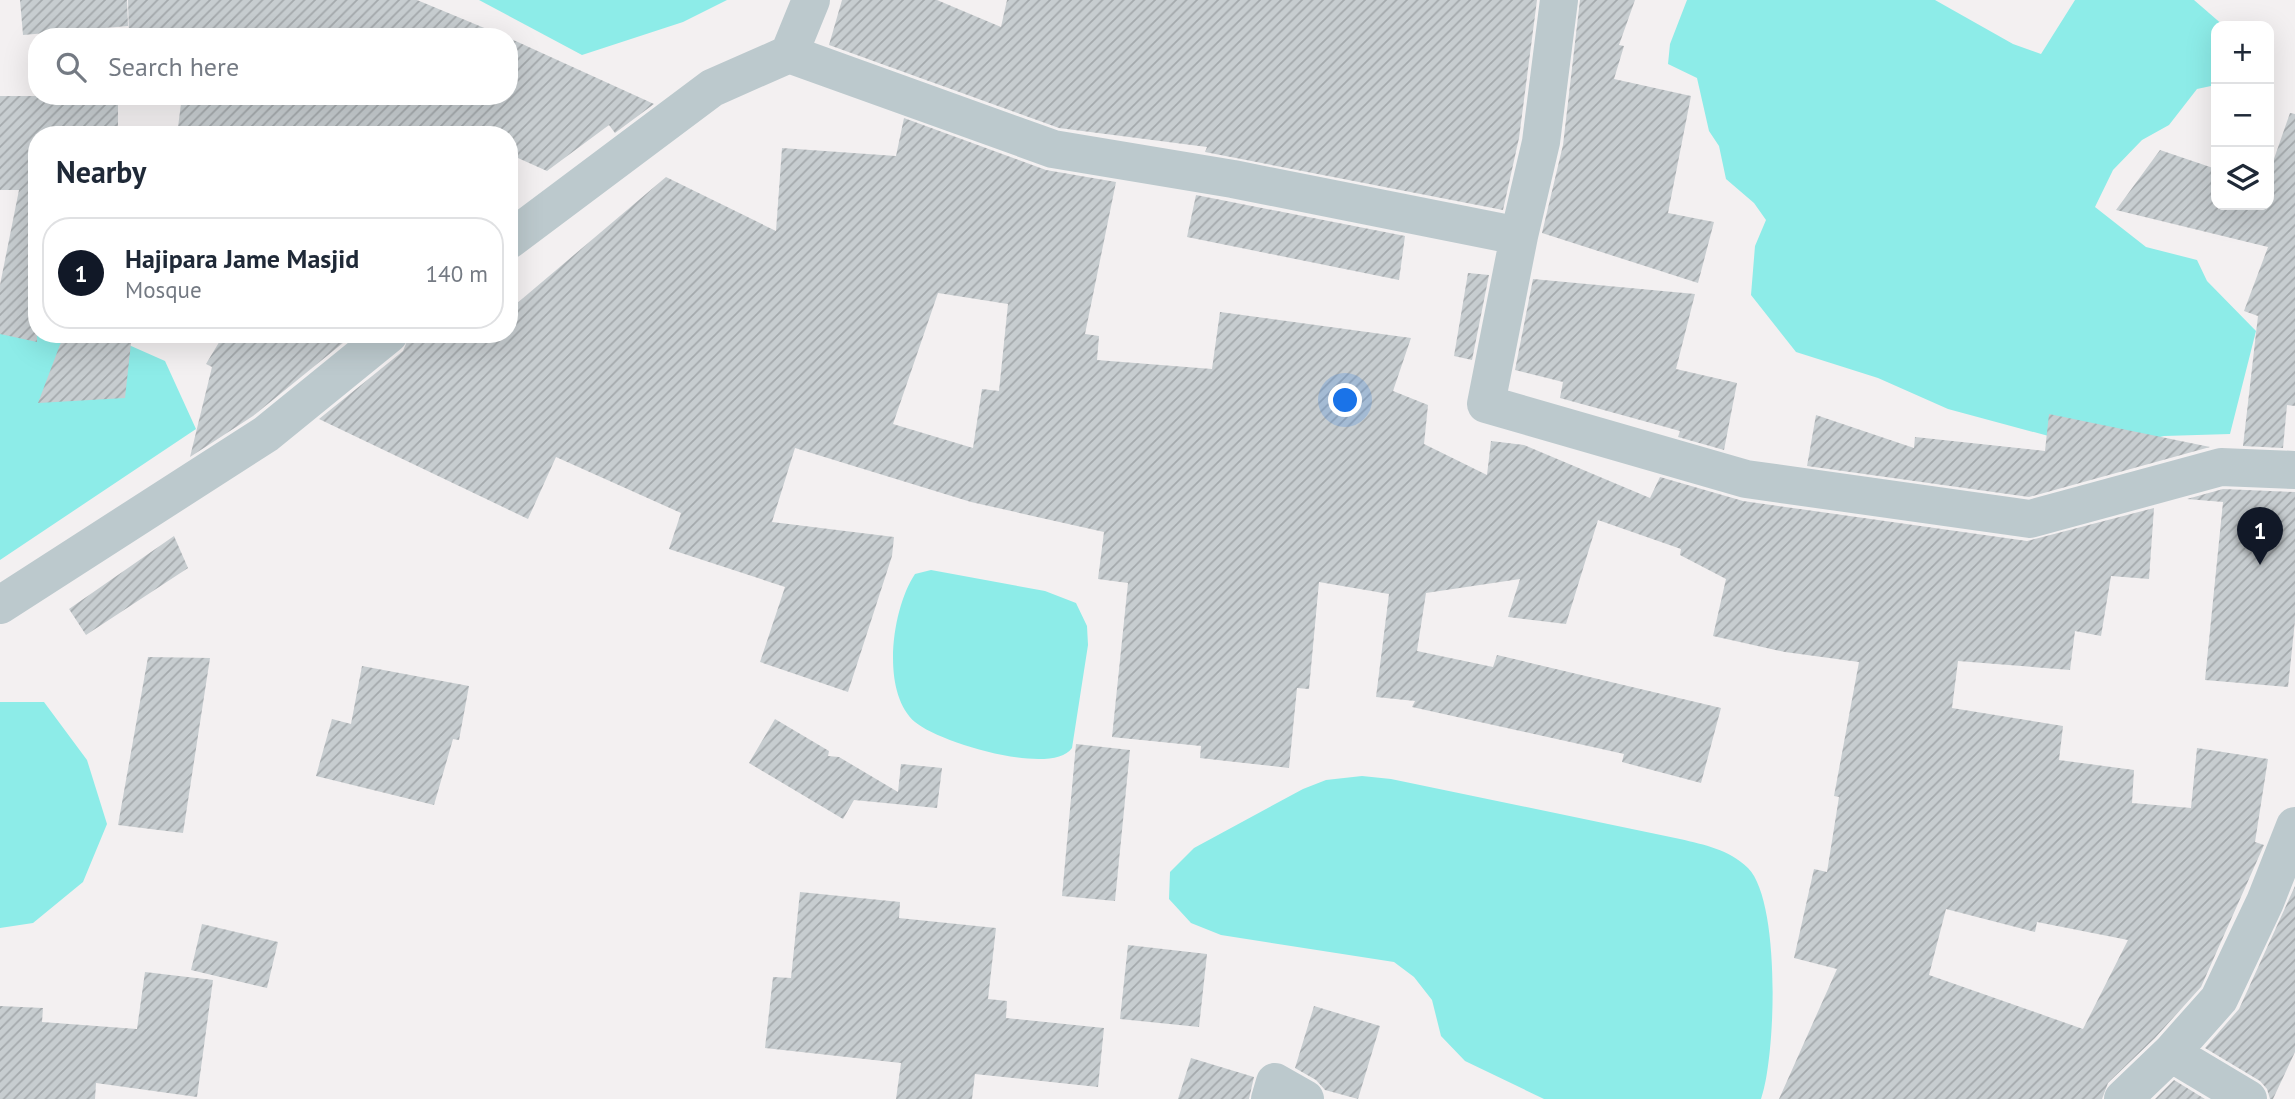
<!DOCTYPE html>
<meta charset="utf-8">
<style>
:root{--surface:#fff;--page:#f6f6f7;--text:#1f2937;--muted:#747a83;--line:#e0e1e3;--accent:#111827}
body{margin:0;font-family:"PT Sans",sans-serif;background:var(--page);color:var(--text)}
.controls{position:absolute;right:21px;top:21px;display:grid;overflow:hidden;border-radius:14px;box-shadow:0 7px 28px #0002}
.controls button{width:63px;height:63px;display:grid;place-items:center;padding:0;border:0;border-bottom:2px solid var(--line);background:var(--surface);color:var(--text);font:35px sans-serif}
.you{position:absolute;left:1346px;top:401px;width:24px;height:24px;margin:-18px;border:5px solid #fff;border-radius:50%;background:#1a73e8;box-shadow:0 0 0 10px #1a73e833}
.badge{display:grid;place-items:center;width:46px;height:46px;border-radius:50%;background:var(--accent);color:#fff;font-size:23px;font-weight:700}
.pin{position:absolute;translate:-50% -58px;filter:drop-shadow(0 2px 4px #0008)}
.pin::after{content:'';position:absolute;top:37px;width:24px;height:21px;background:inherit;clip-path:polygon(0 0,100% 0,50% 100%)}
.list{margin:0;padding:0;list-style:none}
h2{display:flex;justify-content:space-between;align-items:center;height:91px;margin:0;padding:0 28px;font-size:30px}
h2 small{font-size:23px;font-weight:400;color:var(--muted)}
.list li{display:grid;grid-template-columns:46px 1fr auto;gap:21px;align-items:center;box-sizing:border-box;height:112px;margin:0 14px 14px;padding:0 14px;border:2px solid var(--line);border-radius:28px}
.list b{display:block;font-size:26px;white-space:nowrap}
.list p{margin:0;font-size:23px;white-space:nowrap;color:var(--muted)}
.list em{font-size:23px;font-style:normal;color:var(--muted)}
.icon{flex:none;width:38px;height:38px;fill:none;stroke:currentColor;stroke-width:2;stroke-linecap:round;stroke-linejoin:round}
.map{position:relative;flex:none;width:2295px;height:1099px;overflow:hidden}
.search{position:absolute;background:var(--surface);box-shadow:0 7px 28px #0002;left:28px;top:28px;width:490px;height:77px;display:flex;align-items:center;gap:18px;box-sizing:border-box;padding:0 24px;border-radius:28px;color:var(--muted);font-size:26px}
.panel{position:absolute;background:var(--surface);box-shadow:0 7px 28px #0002;left:28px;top:126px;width:490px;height:217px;border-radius:28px}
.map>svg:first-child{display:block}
.water{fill:#8dece8}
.building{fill:url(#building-hatch);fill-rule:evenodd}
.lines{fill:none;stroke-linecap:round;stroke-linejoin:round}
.minor{stroke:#bcc9cd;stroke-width:38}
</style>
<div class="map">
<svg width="2295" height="1099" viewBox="0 0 2295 1099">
<defs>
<pattern id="building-hatch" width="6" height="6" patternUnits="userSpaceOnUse" patternTransform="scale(1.75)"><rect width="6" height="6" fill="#c7cdd0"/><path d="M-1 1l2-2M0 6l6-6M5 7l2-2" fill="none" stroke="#a4a9ac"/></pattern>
</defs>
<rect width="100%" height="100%" fill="#f3f0f1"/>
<path class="water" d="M479 0H727L683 22 582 55Z
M1687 0H1935L2013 44 2041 54 2075 0H2194L2224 26H2216V95L2211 86 2197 89 2169 125 2142 140 2113 170 2095 207 2146 247 2197 260 2207 281 2256 331 2230 434 2164 436 2104 451 1948 409 1878 378 1796 352 1751 295 1755 246 1766 220 1754 203 1726 179 1719 146 1709 131 1697 78 1668 64 1670 44Z
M0 303 37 334H104L165 361 196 429 0 560Z
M931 570 1045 591 1076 603 1087 626 1088 645 1072 748C1052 777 938 742 915 722 880 692 892 608 915 574Z
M0 702H44L87 760 107 824 83 882 33 923 0 928Z
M1362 776 1391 779 1680 839C1705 845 1728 849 1748 868 1781 901 1776 1057 1761 1099H1544L1465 1061 1441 1036 1432 1000 1414 977 1394 962 1221 935 1191 923 1169 899 1170 872 1194 848 1303 789 1326 780Z"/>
<path class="building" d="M20 0H127L128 26 23 35Z
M128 0H417L506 37H129Z
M842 0H937L1001 27 1007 0H1537L1519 138 1503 210 1205 152 1207 147 1059 128 829 45Z
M1580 0H1635L1619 45 1624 46 1614 79 1691 96 1668 213 1714 222 1698 283 1542 233 1563 145Z
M509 38 654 104 615 133 609 125 547 171 509 154V135H177L182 96H509Z
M0 96H118V135H37V342L0 334V285L19 190H0Z
M2290 113 2295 114V406L2287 405 2283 448 2243 446 2258 316 2244 311 2268 247 2116 210 2160 150 2216 169V205H2269V173Z
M904 118 1046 170 1116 182 1085 334 1099 336 1097 360 1212 369 1220 312 1411 338 1393 391 1428 405 1424 444 1487 475 1491 441 1524 445 1650 498 1660 477 1743 501 2027 541 2154 508 2149 579 2111 576 2101 636 2075 631 2070 670 1958 661 1952 708 2063 726 2059 760 2134 770 2132 803 2191 808 2197 748 2268 759 2255 842 2264 845 2201 987 2155 1038 2108 1083 2102 1099H1779L1837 969 1794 958 1814 869 1827 872 1839 797 1834 796 1859 662 1785 652 1713 636 1726 579 1680 555 1681 549 1598 520 1566 624 1508 617 1520 579 1426 593 1417 651 1493 667 1497 655 1721 708 1701 783 1622 762 1624 754 1412 707 1415 701 1376 697 1389 594 1319 582 1309 689 1297 688 1289 768 1200 758 1201 746 1112 737 1128 583 1098 579 1104 532 971 502 795 448 772 522 894 537 892 556 848 692 760 662 785 587 669 549 681 513 556 457 528 519 319 419 403 351 410 334H509V310L666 177 776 231 782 148 896 156ZM938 293 1008 304 999 391 982 389 973 448 893 424ZM1946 909 2035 932 2037 922 2128 940 2083 1029 1929 975Z
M1196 195 1405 236 1399 280 1187 237Z
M1468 273 1489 275 1472 360 1454 356Z
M1533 279 1695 294 1676 369 1737 383 1724 450 1678 437 1680 431 1560 398 1563 382 1515 370Z
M64 334H132L125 398 38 403Z
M224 334H354L253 416 190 457 212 367 206 364Z
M2049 414 2210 447 2029 497 1807 466 1816 415 1914 448 1915 437 2045 451Z
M2223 489 2295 492V621L2288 687 2205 680 2223 502 2187 499Z
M174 536 188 568 86 635 69 609Z
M148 657 210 658 183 833 118 825Z
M362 666 469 686 459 740 453 739 434 805 316 776 332 719 351 724Z
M775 719 829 751 828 756 839 757 898 792 901 764 942 768 937 808 854 800 843 819 749 763Z
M1076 744 1130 750 1115 901 1062 896Z
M2295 886V1052L2273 1099H2270L2267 1089 2260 1081 2205 1048 2239 1009Z
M800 892 900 902 899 918 996 928 988 999 1007 1001 1006 1018 1104 1028 1098 1087 975 1074 972 1099H896L901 1063 765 1048 773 977 791 978Z
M202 924 278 942 267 988 191 970Z
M1128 945 1207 954 1199 1027 1120 1019Z
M145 972 213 980 197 1097 96 1083 95 1099H0V1006L43 1008 42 1022 137 1029Z
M1314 1006 1380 1026 1358 1099 1325 1090 1316 1080 1295 1068Z
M1191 1058 1254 1077 1249 1099H1178Z
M2174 1080 2205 1099H2155Z"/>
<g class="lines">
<path class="minor" d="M789 54 1053 149 1233 179 1519 236 1486 404 1746 479 2030 519 2221 467 2295 470
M1519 236 1541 142 1559 0
M509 240 712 88 789 54 811 0
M0 605 266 434 389 334
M2171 1053 2248 1099
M1270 1099 1275 1082 1305 1099
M2123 1099 2171 1053 2219 999 2265 902 2295 826"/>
</g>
</svg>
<div class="controls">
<button>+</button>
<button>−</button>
<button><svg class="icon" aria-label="layers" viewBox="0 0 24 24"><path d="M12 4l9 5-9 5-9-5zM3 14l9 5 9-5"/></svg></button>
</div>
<div class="you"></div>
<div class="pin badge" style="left:2260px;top:565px">1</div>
<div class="search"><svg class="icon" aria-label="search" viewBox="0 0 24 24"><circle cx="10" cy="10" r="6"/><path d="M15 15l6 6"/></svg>Search here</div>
<section class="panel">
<h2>Nearby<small></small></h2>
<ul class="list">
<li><span class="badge">1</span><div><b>Hajipara Jame Masjid</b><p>Mosque</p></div><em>140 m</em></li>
</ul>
</section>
</div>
